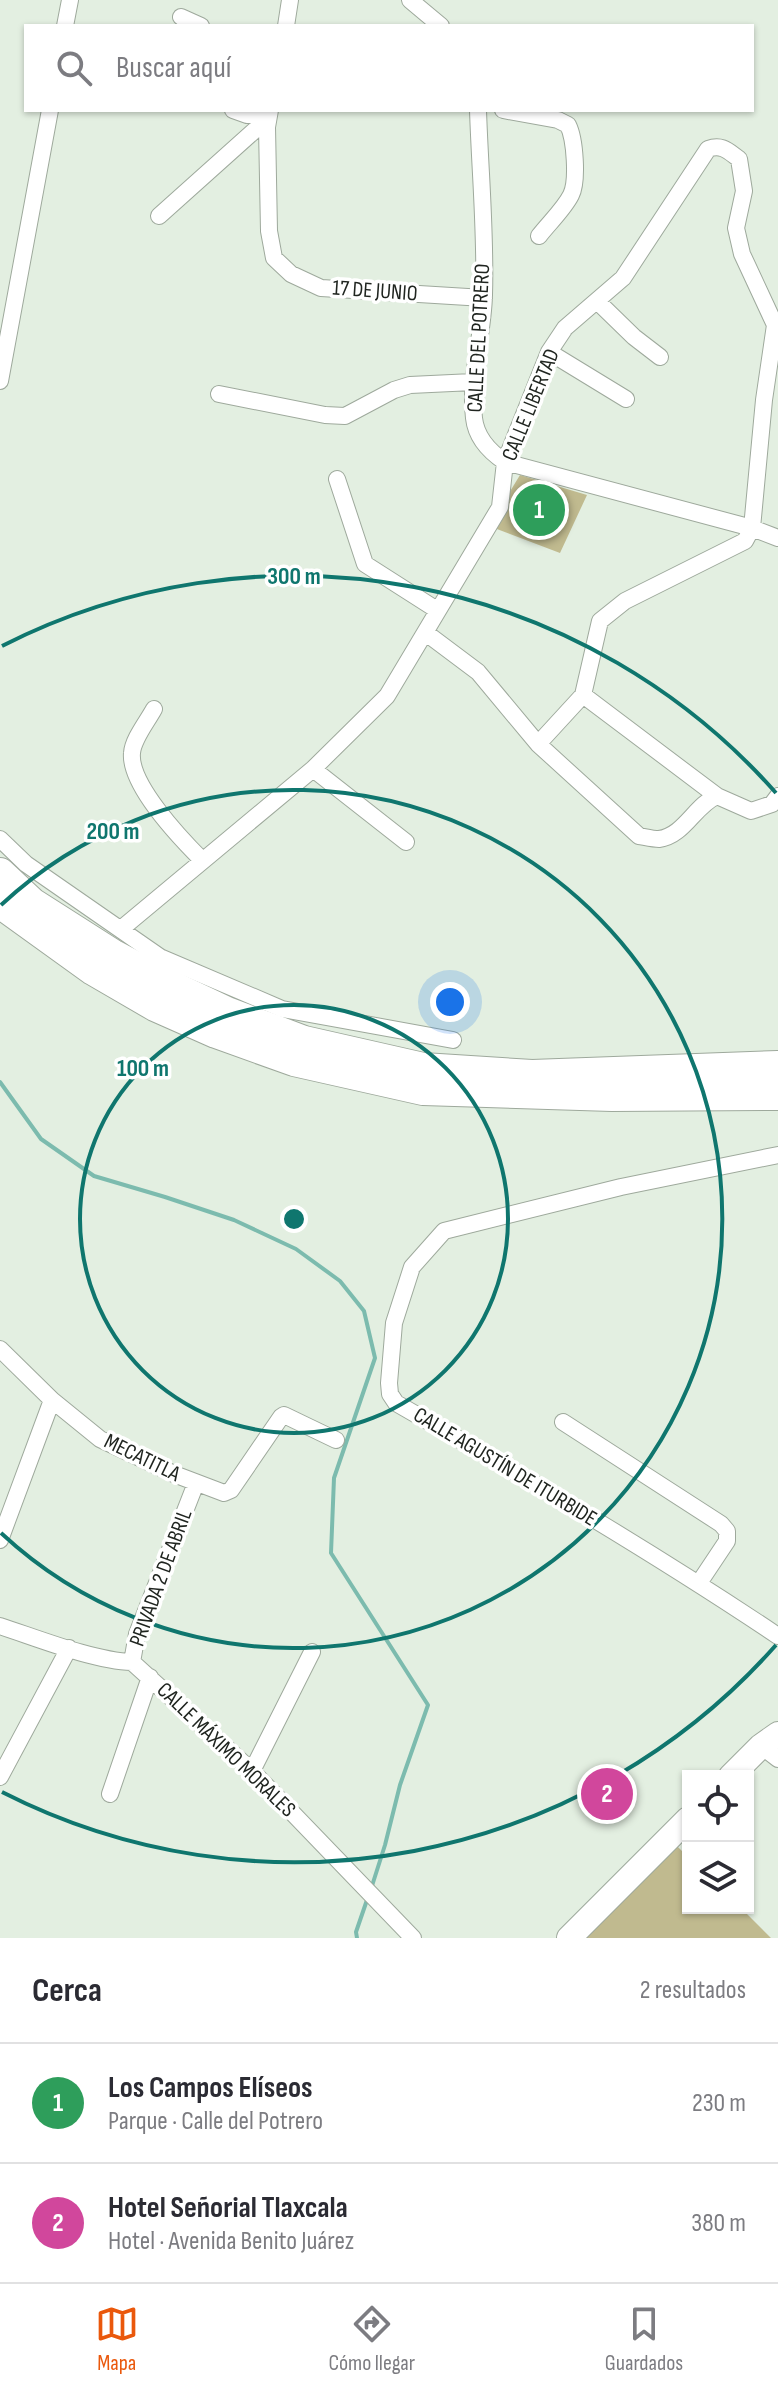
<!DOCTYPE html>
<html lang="es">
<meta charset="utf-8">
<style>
:root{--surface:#fff;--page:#f2f2f3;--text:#2b2b33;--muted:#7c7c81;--line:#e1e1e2;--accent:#ea580c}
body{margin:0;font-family:"Sofia Sans Condensed",sans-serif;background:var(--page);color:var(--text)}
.controls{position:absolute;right:24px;bottom:24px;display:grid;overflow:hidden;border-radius:0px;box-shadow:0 2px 6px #0004}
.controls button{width:72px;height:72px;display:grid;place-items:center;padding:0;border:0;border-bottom:2px solid var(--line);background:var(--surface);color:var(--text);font:40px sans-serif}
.you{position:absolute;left:450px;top:1002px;width:28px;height:28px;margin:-20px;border:6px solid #fff;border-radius:50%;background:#1a73e8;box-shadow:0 0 0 12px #1a73e833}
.badge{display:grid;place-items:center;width:52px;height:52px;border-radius:50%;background:var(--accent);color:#fff;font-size:26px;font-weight:700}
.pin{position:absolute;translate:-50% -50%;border:4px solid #fff;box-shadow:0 2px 8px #0006}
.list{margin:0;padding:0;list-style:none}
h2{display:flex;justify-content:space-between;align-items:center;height:104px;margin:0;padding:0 32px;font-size:34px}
h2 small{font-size:26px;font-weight:400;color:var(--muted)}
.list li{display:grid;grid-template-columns:52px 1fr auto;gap:24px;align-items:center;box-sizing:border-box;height:120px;padding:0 32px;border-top:2px solid var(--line)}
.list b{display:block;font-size:30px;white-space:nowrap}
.list p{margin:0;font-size:26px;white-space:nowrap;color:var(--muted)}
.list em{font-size:26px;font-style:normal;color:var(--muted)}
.icon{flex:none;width:44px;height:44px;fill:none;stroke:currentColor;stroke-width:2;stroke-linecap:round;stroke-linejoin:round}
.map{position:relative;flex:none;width:778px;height:1938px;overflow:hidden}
.search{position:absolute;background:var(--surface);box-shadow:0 2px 6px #0004;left:24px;right:24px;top:24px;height:88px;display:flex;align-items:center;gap:20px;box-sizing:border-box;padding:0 28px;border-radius:0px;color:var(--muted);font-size:30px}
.sheet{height:344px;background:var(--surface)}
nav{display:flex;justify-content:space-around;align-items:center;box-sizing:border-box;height:112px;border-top:2px solid var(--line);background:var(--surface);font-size:22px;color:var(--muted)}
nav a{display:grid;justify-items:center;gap:4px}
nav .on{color:var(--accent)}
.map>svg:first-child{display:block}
.green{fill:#c0ba8f}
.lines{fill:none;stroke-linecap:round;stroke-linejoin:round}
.stream{stroke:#7cbbae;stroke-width:4}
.minor-casing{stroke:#9ea99c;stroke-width:18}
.secondary-casing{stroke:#9ea99c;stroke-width:26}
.motorway-casing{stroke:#9ea99c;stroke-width:32}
.minor{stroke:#fff;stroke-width:16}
.secondary{stroke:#fff;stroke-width:24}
.motorway{stroke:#fff;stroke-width:30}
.ring{fill:none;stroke:#0f766e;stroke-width:4}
.labels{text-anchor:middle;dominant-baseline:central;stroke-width:7;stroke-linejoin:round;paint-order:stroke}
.street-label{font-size:22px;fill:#202520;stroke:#fff}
.centre{fill:#0f766e;stroke:#fff;stroke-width:4}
.ring-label{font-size:24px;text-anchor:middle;font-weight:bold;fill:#0f766e;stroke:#fff;stroke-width:7;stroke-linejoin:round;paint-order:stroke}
</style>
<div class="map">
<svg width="778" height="1938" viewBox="0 0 778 1938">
<rect width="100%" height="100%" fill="#e3efe1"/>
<path class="green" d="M520 475 587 495 560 553 489 526Z
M673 1842 688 1857V1908H741L771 1938H578Z"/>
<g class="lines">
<path class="stream" d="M0 1082 41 1139 94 1176 165 1197 234 1220 296 1249 340 1281 364 1311 375 1358 334 1478 331 1553 428 1705 400 1785 385 1845 371 1889
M357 1938 356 1932 368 1897"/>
<g class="minor-casing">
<path id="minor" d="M410 0 441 26
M181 17 201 26
M65 26 70 0
M286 26 290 0
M233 110 247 115H269
M270 110 267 127 269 231 274 258 291 274 321 288 484 298
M478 110C480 172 486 234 484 295 483 337 469 376 474 418 476 437 490 452 505 462L752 528 778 538
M503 110 558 120 568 125C575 139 578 181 571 195 564 209 549 223 539 236
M159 216 255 130 267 127
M597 301 634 337 660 357
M549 352 626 399
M0 381 50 110
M219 394 325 415 345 416 394 390 410 385 473 382
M337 479 365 564 437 610
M426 633 478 672 538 744 639 836C645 837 653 839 659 839 684 836 695 805 717 796L751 811 772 804 778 796
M583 695 717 796
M154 709C147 722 133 739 132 753 129 784 180 838 202 860
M313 769 406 842
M0 839 26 864 160 957 282 1009 453 1040
M121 929 313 769 387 696 500 507 505 462 549 352 565 328 623 278 708 149C722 144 728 151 739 159L744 191 736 228 742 254 775 325 764 400 752 528 745 541 625 601 600 621 583 695 538 744
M778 1155 621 1187 444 1231 412 1267 394 1323 389 1383 390 1394 396 1403C525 1477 654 1553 778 1636
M0 1349 52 1400 100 1439 174 1474 224 1493 231 1490 281 1417 284 1415 336 1440
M563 1422 721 1524 727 1531V1541L699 1583
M0 1540 52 1400
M0 1626C37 1638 94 1661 132 1662L252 1771 413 1938
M132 1662 137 1634 196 1483
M761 1746 778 1759
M252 1771 312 1652
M0 1777 69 1648
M110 1794 150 1677"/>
</g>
<g class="secondary-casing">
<path id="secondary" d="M731 1776 761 1746 778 1734
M569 1938 688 1819"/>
</g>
<g class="motorway-casing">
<path id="motorway" d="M0 873 32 903 112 954 172 986 227 1012 304 1041 423 1068 532 1075 778 1066
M0 903 93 970 155 1006 216 1033 294 1061 423 1090 612 1096 778 1095"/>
</g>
<use href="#minor" class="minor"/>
<use href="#secondary" class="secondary"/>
<use href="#motorway" class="motorway"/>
</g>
<g class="ring">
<circle cx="294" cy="1219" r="214"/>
<path d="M1 905A429 429 0 1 1 1 1533"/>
<path d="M776 1645A643 643 0 0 1 2 1792M2 646A643 643 0 0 1 776 793"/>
</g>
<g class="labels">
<g class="street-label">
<text transform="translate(375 291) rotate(4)">17 DE JUNIO</text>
<text transform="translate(479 338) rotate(-87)">CALLE DEL POTRERO</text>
<text transform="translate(531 405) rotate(-68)">CALLE LIBERTAD</text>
<text transform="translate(142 1458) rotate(26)">MECATITLA</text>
<text transform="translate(505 1467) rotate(31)">CALLE AGUSTÍN DE ITURBIDE</text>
<text transform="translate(161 1578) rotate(-70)">PRIVADA 2 DE ABRIL</text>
<text transform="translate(226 1750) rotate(44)">CALLE MÁXIMO MORALES</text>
</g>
</g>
<circle cx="294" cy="1219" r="12" class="centre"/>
<g class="ring-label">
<text x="294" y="584">300 m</text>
<text x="113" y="839">200 m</text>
<text x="143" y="1076">100 m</text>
</g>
</svg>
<div class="controls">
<button><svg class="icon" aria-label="locate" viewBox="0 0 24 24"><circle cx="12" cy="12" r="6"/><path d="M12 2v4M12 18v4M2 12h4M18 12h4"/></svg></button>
<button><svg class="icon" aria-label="layers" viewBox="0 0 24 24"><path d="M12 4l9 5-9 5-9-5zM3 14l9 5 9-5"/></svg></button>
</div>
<div class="you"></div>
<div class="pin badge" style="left:539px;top:510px;background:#2e9e5b">1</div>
<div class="pin badge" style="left:607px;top:1794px;background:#d1479c">2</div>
<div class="search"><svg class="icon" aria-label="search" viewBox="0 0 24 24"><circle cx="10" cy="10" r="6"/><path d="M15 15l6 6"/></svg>Buscar aquí</div>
</div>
<section class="sheet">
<h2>Cerca<small>2 resultados</small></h2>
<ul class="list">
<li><span class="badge" style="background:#2e9e5b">1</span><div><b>Los Campos Elíseos</b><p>Parque · Calle del Potrero</p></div><em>230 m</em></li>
<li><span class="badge" style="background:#d1479c">2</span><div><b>Hotel Señorial Tlaxcala</b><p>Hotel · Avenida Benito Juárez</p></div><em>380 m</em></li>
</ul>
</section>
<nav>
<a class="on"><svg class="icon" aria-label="map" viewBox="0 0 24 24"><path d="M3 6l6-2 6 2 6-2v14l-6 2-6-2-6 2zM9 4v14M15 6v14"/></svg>Mapa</a>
<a><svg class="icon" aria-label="directions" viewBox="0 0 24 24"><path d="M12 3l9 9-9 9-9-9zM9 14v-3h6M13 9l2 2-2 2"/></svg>Cómo llegar</a>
<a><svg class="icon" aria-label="saved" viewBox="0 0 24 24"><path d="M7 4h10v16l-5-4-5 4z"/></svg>Guardados</a>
</nav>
